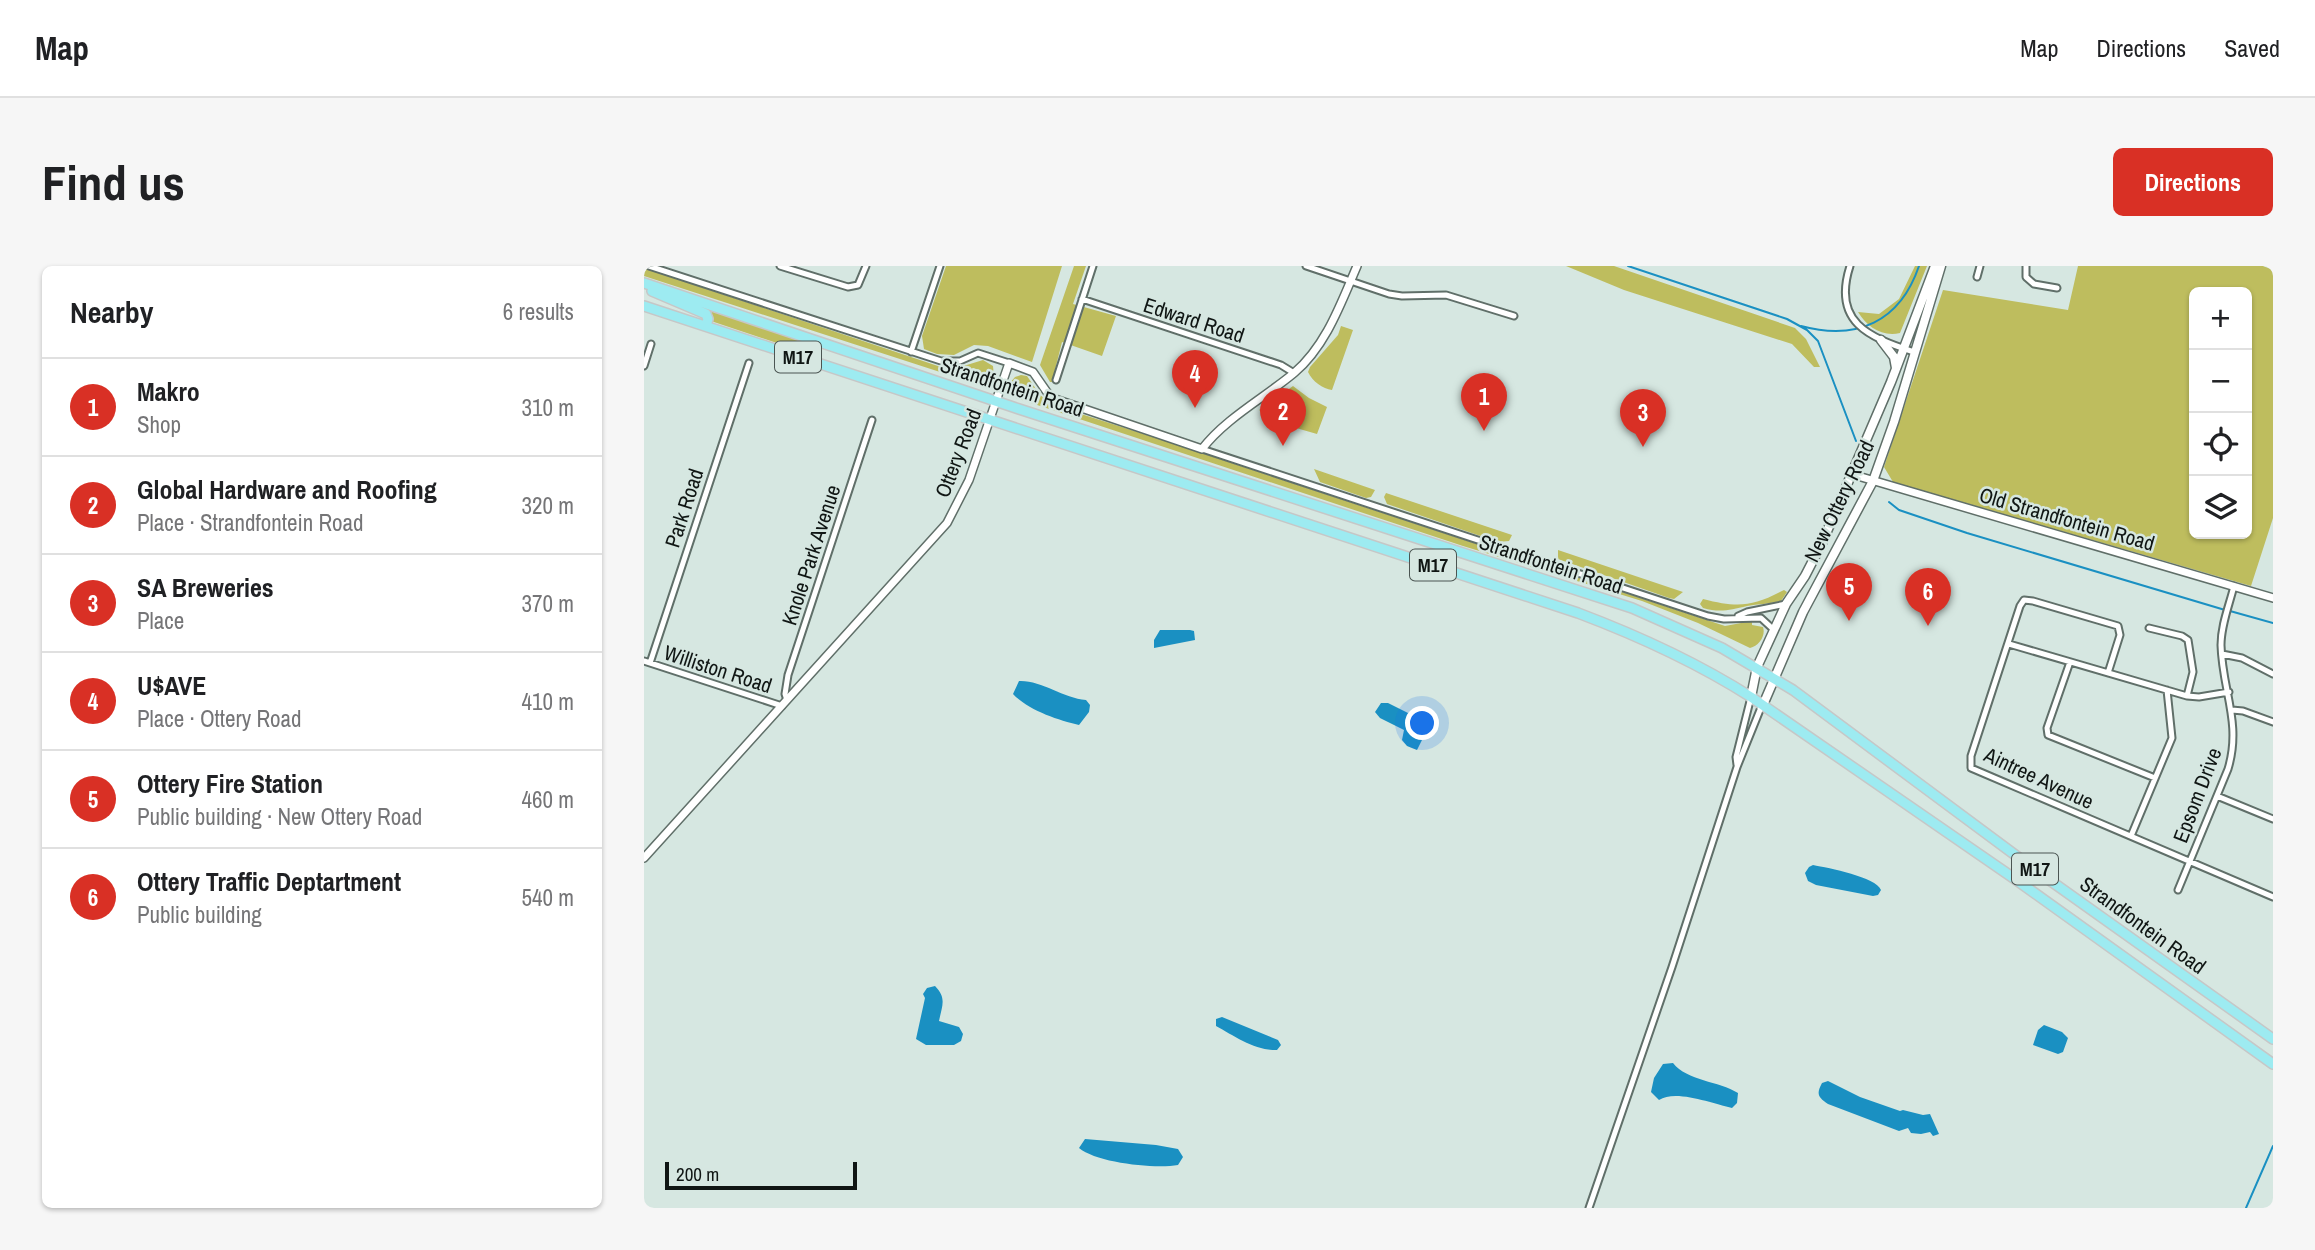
<!DOCTYPE html>
<meta charset="utf-8">
<style>
:root{--surface:#fff;--page:#f6f6f6;--text:#202124;--muted:#757577;--line:#e0e0e0;--accent:#d93025}
body{margin:0;font-family:"Archivo Narrow",sans-serif;background:var(--page);color:var(--text)}
.controls{position:absolute;right:21px;top:21px;display:grid;overflow:hidden;border-radius:10px;box-shadow:0 2px 5px #0004}
.controls button{width:63px;height:63px;display:grid;place-items:center;padding:0;border:0;border-bottom:2px solid var(--line);background:var(--surface);color:var(--text);font:35px sans-serif}
.scale{position:absolute;left:21px;bottom:18px;width:192px;box-sizing:border-box;padding-left:7px;border:4px solid #101614;border-top:0;font-size:19px;line-height:24px;white-space:nowrap;color:#101614;-webkit-text-stroke:5px #d6e7e1;paint-order:stroke}
.you{position:absolute;left:779px;top:458px;width:24px;height:24px;margin:-18px;border:5px solid #fff;border-radius:50%;background:#1a73e8;box-shadow:0 0 0 10px #1a73e833}
.badge{display:grid;place-items:center;width:46px;height:46px;border-radius:50%;background:var(--accent);color:#fff;font-size:23px;font-weight:700}
.pin{position:absolute;translate:-50% -58px;filter:drop-shadow(0 2px 4px #0008)}
.pin::after{content:'';position:absolute;top:37px;width:24px;height:21px;background:inherit;clip-path:polygon(0 0,100% 0,50% 100%)}
.list{margin:0;padding:0;list-style:none}
h2{display:flex;justify-content:space-between;align-items:center;height:91px;margin:0;padding:0 28px;font-size:30px}
h2 small{font-size:23px;font-weight:400;color:var(--muted)}
.list li{display:grid;grid-template-columns:46px 1fr auto;gap:21px;align-items:center;box-sizing:border-box;height:98px;padding:0 28px;border-top:2px solid var(--line)}
.list b{display:block;font-size:26px;white-space:nowrap}
.list p{margin:0;font-size:23px;white-space:nowrap;color:var(--muted)}
.list em{font-size:23px;font-style:normal;color:var(--muted)}
.icon{flex:none;width:38px;height:38px;fill:none;stroke:currentColor;stroke-width:2;stroke-linecap:round;stroke-linejoin:round}
.map{position:relative;flex:none;width:1629px;height:942px;overflow:hidden;border-radius:10px}
header{display:flex;align-items:center;gap:42px;box-sizing:border-box;height:98px;padding:0 35px;background:var(--surface);border-bottom:2px solid var(--line)}
header strong{font-size:33px}
nav{display:flex;gap:38px;margin-inline-start:auto;font-size:24px}
.intro{display:flex;align-items:center;justify-content:space-between;box-sizing:border-box;height:168px;padding:0 42px}
h1{margin:0;font-size:49px}
.button{padding:18px 32px;border-radius:10px;background:var(--accent);color:#fff;font-size:24px;font-weight:700}
main{display:flex;gap:42px;padding:0 42px}
aside{flex:1;background:var(--surface);border-radius:10px;box-shadow:0 2px 5px #0004}
.map>svg:first-child{display:block}
.green{fill:#bebd5e;fill-rule:evenodd}
.water{fill:#1a90c2}
.lines{fill:none;stroke-linecap:round;stroke-linejoin:round}
.stream{stroke:#1a90c2;stroke-width:2}
.minor-casing{stroke:#606f69;stroke-width:9}
.tertiary-casing{stroke:#606f69;stroke-width:10}
.secondary-casing{stroke:#606f69;stroke-width:11}
.primary-casing{stroke:#c6c7c7;stroke-width:12}
.minor{stroke:#fff;stroke-width:5}
.tertiary{stroke:#fff;stroke-width:7}
.secondary{stroke:#fff;stroke-width:8}
.primary{stroke:#9debf1;stroke-width:9}
.labels{text-anchor:middle;dominant-baseline:central;stroke-width:5;stroke-linejoin:round;paint-order:stroke}
.shield{fill:#d6e7e1;stroke:#4b5552;stroke-width:2}
.shield-label{font-size:19px;font-weight:bold;fill:#101614}
.street-label{font-size:21px;fill:#101614;stroke:#d6e7e1}
</style>
<header>
<strong>Map</strong>
<nav><a>Map</a><a>Directions</a><a>Saved</a></nav>
</header>
<div class="intro"><h1>Find us</h1><a class="button">Directions</a></div>
<main>
<aside>
<h2>Nearby<small>6 results</small></h2>
<ul class="list">
<li><span class="badge">1</span><div><b>Makro</b><p>Shop</p></div><em>310 m</em></li>
<li><span class="badge">2</span><div><b>Global Hardware and Roofing</b><p>Place · Strandfontein Road</p></div><em>320 m</em></li>
<li><span class="badge">3</span><div><b>SA Breweries</b><p>Place</p></div><em>370 m</em></li>
<li><span class="badge">4</span><div><b>U$AVE</b><p>Place · Ottery Road</p></div><em>410 m</em></li>
<li><span class="badge">5</span><div><b>Ottery Fire Station</b><p>Public building · New Ottery Road</p></div><em>460 m</em></li>
<li><span class="badge">6</span><div><b>Ottery Traffic Deptartment</b><p>Public building</p></div><em>540 m</em></li>
</ul>
</aside>
<div class="map">
<svg width="1629" height="942" viewBox="0 0 1629 942">
<rect width="100%" height="100%" fill="#d6e7e1"/>
<path class="green" d="M302 0H418L388 96 344 80 330 79 310 89 293 88 280 83 278 70Z
M430 0H442L429 38 472 50 458 90 418 76 408 116H406L396 99Z
M922 0H970L1151 62 1162 73 1176 101H1170L1148 78 980 24Z
M1271 0H1283L1256 67C1238 71 1223 61 1214 46L1235 48 1255 33Z
M1434 0H1619L1629 4V252L1607 320 1249 216 1240 201 1299 24 1424 44ZM1550 26H1603V268H1550Z
M0 2 294 100 313 102 339 94 349 100 350 111 344 116 333 118 0 10Z
M51 39 156 74 154 84 67 55Z
M697 60 709 64 688 124C679 123 668 115 664 106L666 101 694 69Z
M377 109 383 110 396 129 409 139 509 171 1081 360 1108 355V359L1119 361C1122 370 1115 380 1106 382L1054 357 998 335 819 280 372 132 366 126 365 118 371 111Z
M649 120 665 132 683 141 673 168 624 154 625 150 615 144Z
M670 203 731 224 727 231 722 232 676 216Z
M742 227 868 269 865 275 854 276 743 238 740 231Z
M914 284 1039 326 1030 333 1025 332 914 293Z
M1140 324 1143 326 1137 335C1126 338 1114 338 1103 340 1086 344 1076 347 1059 342L1056 338 1059 333C1094 342 1108 341 1140 324Z"/>
<path class="water" d="M516 364H546L550 365 551 374 510 382V374Z
M375 415C397 414 419 432 442 434L446 439 445 446 435 459C414 454 384 444 369 428Z
M737 437H744L782 456V466L773 484 763 480 758 474 760 464 736 452 731 446Z
M1169 599C1185 602 1232 611 1237 624L1234 629 1229 630 1172 619 1164 615 1161 607 1165 601Z
M291 720C303 732 298 740 295 755L315 761 319 768 317 775 310 779H282L272 773 281 732 279 728 283 722Z
M578 751 634 774 637 779 633 784C612 785 590 770 572 760V753Z
M1400 759 1418 766 1424 772 1419 786 1414 788 1389 779 1394 764Z
M1029 797C1043 815 1075 815 1094 827L1093 837 1088 842C1069 838 1032 823 1015 834L1007 826 1010 812 1019 798Z
M1184 815 1216 831 1256 845 1259 844 1279 849 1286 848 1295 868 1289 870 1286 866 1277 868 1267 867 1264 862 1255 865 1184 838C1174 831 1172 828 1178 817Z
M441 873 512 879 534 883 539 891 534 899C511 903 453 897 435 882Z"/>
<g class="lines">
<path class="stream" d="M984 0 1143 53 1163 64 1174 75 1212 175
M1157 60C1213 75 1256 56 1275 0
M1245 236 1255 244 1323 267 1581 344
M1586 345 1629 357
M1602 942 1629 880"/>
<g class="minor-casing">
<path id="minor" d="M5 0 297 95H316L334 87 365 97
M136 0 204 21 214 19 222 0
M662 0 745 28 758 30 802 29 870 50
M1206 0C1188 56 1224 71 1270 86
M1382 0V11L1390 18 1413 22
M1333 11 1336 0
M438 33 637 99 650 107
M267 86 296 0
M0 100 7 78
M412 114 449 0
M558 183 1064 350 1080 353 1117 352 1130 364
M1094 350 1103 346 1142 338
M1505 362 1538 370 1544 374 1549 406 1543 430
M1365 378 1543 430 1555 431 1585 426
M1578 388 1598 392 1629 408
M0 395 138 440
M1426 396 1403 462 1404 469 1511 512
M6 397 105 97
M1464 407 1476 369 1474 360 1389 335 1380 334 1376 340 1327 490V502L1629 631
M143 434 141 428 144 409 228 154
M1588 444 1599 445 1629 456
M1093 499 1092 491 1107 431
M1573 530 1629 553
M1487 570 1528 472 1523 424
M1534 624 1584 503C1598 457 1578 424 1577 379 1577 359 1585 340 1590 320
M945 942 1028 701 1093 501 1118 439"/>
</g>
<g class="tertiary-casing">
<path id="tertiary" d="M1207 208 1629 332
M0 592 303 257 325 214 365 97 389 106 405 129 411 133 558 183C582 152 620 132 650 107 682 80 697 37 713 0"/>
</g>
<g class="secondary-casing">
<path id="secondary" d="M1237 74 1250 91 1252 102
M1107 431 1113 401 1142 338 1161 310 1178 277 1247 116 1291 0
M1119 439 1159 346 1229 215 1250 156 1297 0"/>
</g>
<g class="primary-casing">
<path id="primary" d="M0 17 375 143 988 342 1078 382 1149 424 1390 603 1629 773
M8 25 62 48 64 53 62 60
M0 40 934 347C995 370 1052 396 1107 431L1371 613 1629 798"/>
</g>
<use href="#minor" class="minor"/>
<use href="#tertiary" class="tertiary"/>
<use href="#secondary" class="secondary"/>
<use href="#primary" class="primary"/>
</g>
<g class="labels">
<g class="shield">
<rect x="131" y="75.5" width="46" height="31" rx="5"/>
<rect x="766" y="283.5" width="46" height="31" rx="5"/>
<rect x="1368" y="587.5" width="46" height="31" rx="5"/>
</g>
<g class="shield-label">
<text x="154" y="91">M17</text>
<text x="789" y="299">M17</text>
<text x="1391" y="603">M17</text>
</g>
<g class="street-label">
<text transform="translate(550 54) rotate(18)">Edward Road</text>
<text transform="translate(368 121) rotate(18)">Strandfontein Road</text>
<text transform="translate(314 187) rotate(-69)">Ottery Road</text>
<text transform="translate(1195 235) rotate(-64)">New Ottery Road</text>
<text transform="translate(40 242) rotate(-72)">Park Road</text>
<text transform="translate(1423 253) rotate(16)">Old Strandfontein Road</text>
<text transform="translate(167 289) rotate(-72)">Knole Park Avenue</text>
<text transform="translate(907 298) rotate(18)">Strandfontein Road</text>
<text transform="translate(74 403) rotate(18)">Williston Road</text>
<text transform="translate(1395 512) rotate(25)">Aintree Avenue</text>
<text transform="translate(1553 529) rotate(-69)">Epsom Drive</text>
<text transform="translate(1499 659) rotate(36)">Strandfontein Road</text>
</g>
</g>
</svg>
<div class="controls">
<button>+</button>
<button>−</button>
<button><svg class="icon" aria-label="locate" viewBox="0 0 24 24"><circle cx="12" cy="12" r="6"/><path d="M12 2v4M12 18v4M2 12h4M18 12h4"/></svg></button>
<button><svg class="icon" aria-label="layers" viewBox="0 0 24 24"><path d="M12 4l9 5-9 5-9-5zM3 14l9 5 9-5"/></svg></button>
</div>
<div class="scale">200 m</div>
<div class="you"></div>
<div class="pin badge" style="left:840px;top:165px">1</div>
<div class="pin badge" style="left:639px;top:180px">2</div>
<div class="pin badge" style="left:999px;top:181px">3</div>
<div class="pin badge" style="left:551px;top:142px">4</div>
<div class="pin badge" style="left:1205px;top:355px">5</div>
<div class="pin badge" style="left:1284px;top:360px">6</div>
</div>
</main>
